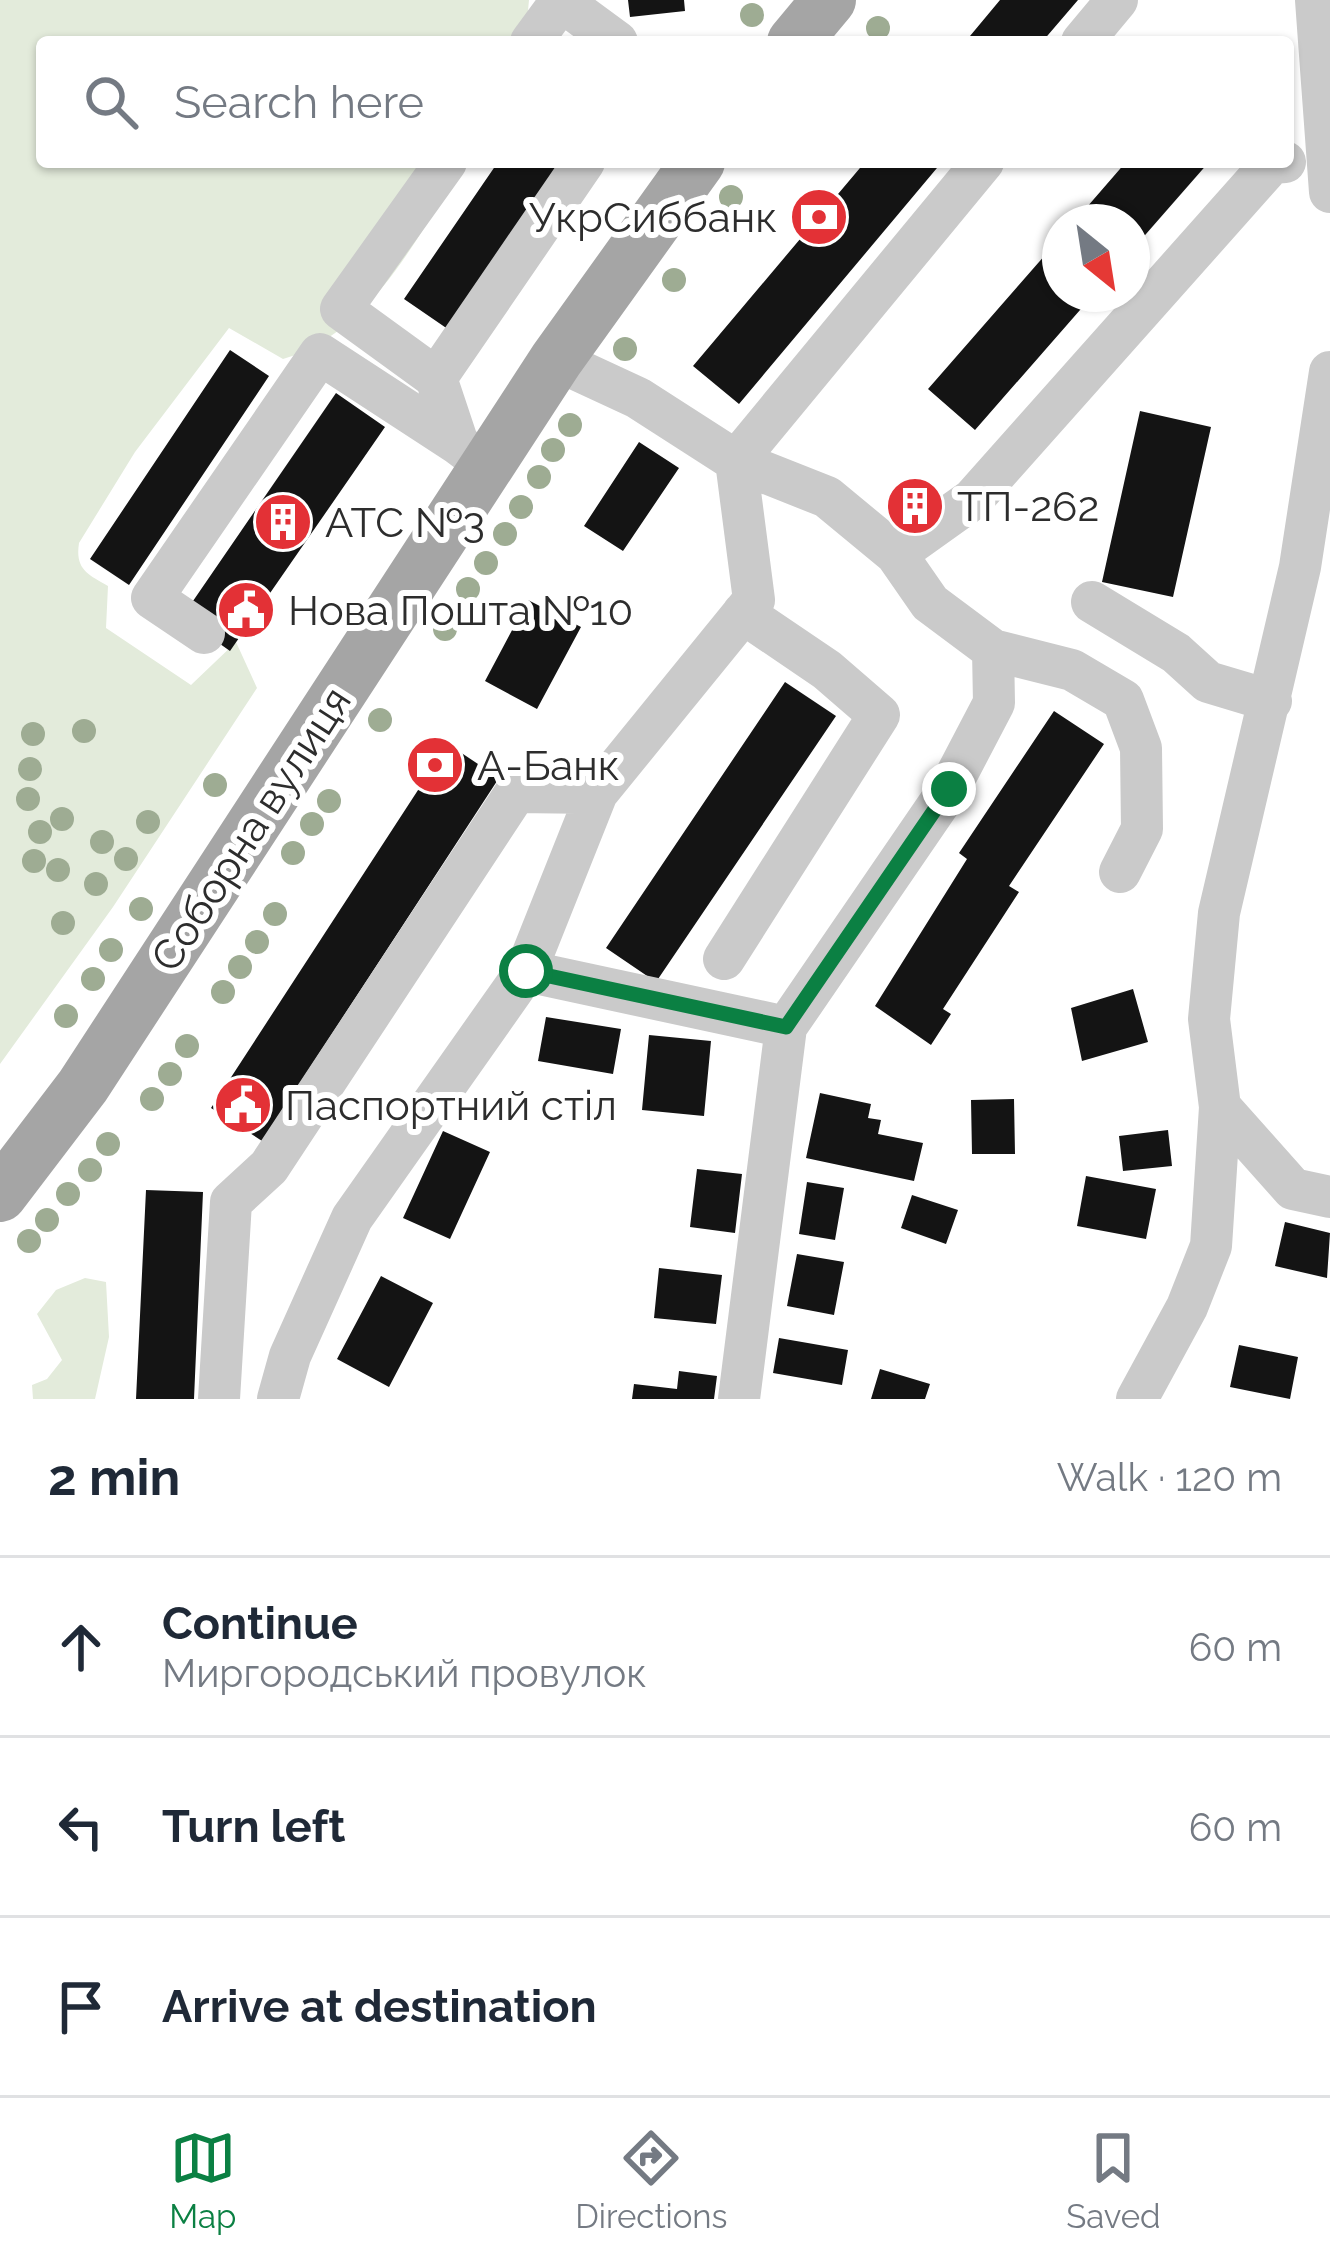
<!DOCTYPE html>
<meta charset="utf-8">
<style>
:root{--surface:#fff;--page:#f6f6f7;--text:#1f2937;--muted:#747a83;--line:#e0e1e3;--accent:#0b8043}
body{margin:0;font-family:Raleway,sans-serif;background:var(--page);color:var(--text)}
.compass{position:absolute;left:1042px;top:204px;width:108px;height:108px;border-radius:50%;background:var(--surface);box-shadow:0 3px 9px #0004;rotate:150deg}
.stop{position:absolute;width:36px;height:36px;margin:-27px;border:9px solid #0b8043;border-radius:50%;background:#fff}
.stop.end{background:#0b8043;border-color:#fff;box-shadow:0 3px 12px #0008}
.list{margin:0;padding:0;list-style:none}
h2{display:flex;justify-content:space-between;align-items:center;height:156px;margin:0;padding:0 48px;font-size:51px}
h2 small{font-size:39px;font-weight:400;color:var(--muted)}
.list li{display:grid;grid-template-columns:78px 1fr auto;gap:36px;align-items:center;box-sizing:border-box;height:180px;padding:0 48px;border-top:3px solid var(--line)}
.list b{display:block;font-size:45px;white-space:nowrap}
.list p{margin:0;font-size:39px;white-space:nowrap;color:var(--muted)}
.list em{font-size:39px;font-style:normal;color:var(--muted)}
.icon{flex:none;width:66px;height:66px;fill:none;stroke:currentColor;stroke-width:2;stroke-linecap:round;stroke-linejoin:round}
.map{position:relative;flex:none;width:1330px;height:1399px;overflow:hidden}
.search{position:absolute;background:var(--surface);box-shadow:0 3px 9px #0004;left:36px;right:36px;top:36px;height:132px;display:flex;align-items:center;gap:30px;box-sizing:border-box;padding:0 42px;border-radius:12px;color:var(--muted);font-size:45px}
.sheet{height:696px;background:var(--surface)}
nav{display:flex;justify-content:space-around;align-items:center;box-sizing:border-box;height:168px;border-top:3px solid var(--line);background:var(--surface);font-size:33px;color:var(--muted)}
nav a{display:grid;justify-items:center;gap:6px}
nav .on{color:var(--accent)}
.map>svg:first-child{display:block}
.green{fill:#e3ebdb}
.building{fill:#141414}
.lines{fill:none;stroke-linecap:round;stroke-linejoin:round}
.minor{stroke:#cacaca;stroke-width:42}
.major{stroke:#a5a5a5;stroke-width:54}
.tree{fill:#9eac93}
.route{stroke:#0b8043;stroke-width:15}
.labels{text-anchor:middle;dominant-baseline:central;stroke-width:12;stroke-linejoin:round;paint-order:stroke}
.poi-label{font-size:42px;fill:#2d2d2d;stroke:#fff;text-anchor:start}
.street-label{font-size:42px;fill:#2d2d2d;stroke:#fff}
</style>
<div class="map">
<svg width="1330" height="1399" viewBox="0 0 1330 1399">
<rect width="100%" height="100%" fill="#fff"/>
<path class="green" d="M0 0H529L525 42H42V162H467C416 235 374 332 283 359L229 328 135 452 79 543C75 569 87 574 108 586L106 628 191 685 236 642 257 688 113 907 0 1064Z
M85 1278 106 1282 109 1337 95 1399H33L32 1385 47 1379 62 1360 37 1314 56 1290Z"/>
<path class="building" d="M628 0H684L685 11 630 17Z
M1000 0H1078L1042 42H965Z
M498 162H573L455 334 404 299Z
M865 162H942L739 404 693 366Z
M1126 162H1209L1132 250V222H1074Z
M1060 238V294H1094L975 430 928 389Z
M230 350 269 376 129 585 90 559Z
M336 393 385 427 230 651 182 617Z
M1140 411 1211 427 1173 597 1102 582Z
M639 442 679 468 623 551 584 526Z
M918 481 939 499 911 532 890 513Z
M528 600 581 627 537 709 485 681Z
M785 682 836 716 656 982 606 948Z
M1054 711 1104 744 1009 886 1019 892 943 1009 951 1014 931 1045 875 1006 967 859 959 853Z
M448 744 499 778 262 1141 211 1108Z
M1133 989 1148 1042 1082 1061 1071 1008Z
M546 1017 621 1029 613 1074 538 1061Z
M649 1035 711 1041 704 1116 642 1110Z
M820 1093 871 1104 868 1118 881 1120 878 1134 923 1143 914 1181 806 1158Z
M1014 1099 1015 1154H972L971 1100Z
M1168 1130 1172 1166 1123 1171 1119 1136Z
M443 1131 490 1152 450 1239 403 1218Z
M697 1169 742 1174 735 1233 690 1227Z
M1086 1176 1156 1189 1146 1239 1077 1226Z
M807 1182 844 1188 835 1240 799 1234Z
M146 1190 203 1192 194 1399H136Z
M912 1195 958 1210 946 1244 901 1228Z
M1285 1222 1330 1233 1327 1278 1275 1266Z
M797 1254 844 1262 834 1315 787 1306Z
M659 1268 722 1275 716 1324 654 1318Z
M381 1276 433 1303 389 1387 337 1359Z
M779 1338 848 1350 842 1385 773 1373Z
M1239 1345 1298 1357 1290 1399 1230 1387Z
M880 1369 930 1384 925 1399H871Z
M679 1371 717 1376 714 1399H632L634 1384 677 1389Z"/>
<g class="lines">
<path class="minor" d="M560 0 617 42
M1316 0 1330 192
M531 42 561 1
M1082 42 1117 0
M446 162 341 309 436 378 458 444 470 453
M556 360 638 398 736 461 827 497 896 554 930 603 993 650 1072 670 1123 700 1141 748 1142 829 1120 872
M436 378 584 162
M736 461 983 162
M896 554 973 499 1272 163 1285 162
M1092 602 1176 653 1208 682 1271 701
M204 633 152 598 320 354 458 444
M724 959 879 715 827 670 743 613
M526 971 786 1027
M1220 1107 1293 1189 1330 1197
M219 1399 231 1202 269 1167 516 792 597 793
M278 1399 290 1356 352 1218 526 971 597 793 754 600 736 461
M739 1399 786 1027 949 789 994 703 993 650
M1137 1399 1187 1307 1211 1246 1220 1107 1209 1019 1219 913 1300 567 1330 372"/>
<path class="major" d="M794 42 829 0
M0 1195 83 1086 556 360 698 162"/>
</g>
<g class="tree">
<circle cx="752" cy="15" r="12"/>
<circle cx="878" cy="28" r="12"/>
<circle cx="731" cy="197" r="12"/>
<circle cx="713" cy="221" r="12"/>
<circle cx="674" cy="280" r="12"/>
<circle cx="625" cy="349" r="12"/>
<circle cx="570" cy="425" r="12"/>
<circle cx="553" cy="450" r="12"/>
<circle cx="539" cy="477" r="12"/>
<circle cx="521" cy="507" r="12"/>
<circle cx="505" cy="534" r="12"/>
<circle cx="486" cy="563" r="12"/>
<circle cx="468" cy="589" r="12"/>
<circle cx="445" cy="629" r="12"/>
<circle cx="380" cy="720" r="12"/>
<circle cx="84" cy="731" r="12"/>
<circle cx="33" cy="734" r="12"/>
<circle cx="30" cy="769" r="12"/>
<circle cx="215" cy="785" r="12"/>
<circle cx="28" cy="799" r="12"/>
<circle cx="329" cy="801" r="12"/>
<circle cx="62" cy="819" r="12"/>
<circle cx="148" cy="822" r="12"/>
<circle cx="312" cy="824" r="12"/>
<circle cx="40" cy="832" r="12"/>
<circle cx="102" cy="842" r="12"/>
<circle cx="293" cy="853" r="12"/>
<circle cx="126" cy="859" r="12"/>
<circle cx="34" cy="861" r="12"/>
<circle cx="58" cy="870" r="12"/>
<circle cx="96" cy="884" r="12"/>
<circle cx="141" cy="909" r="12"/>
<circle cx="275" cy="914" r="12"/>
<circle cx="63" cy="923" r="12"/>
<circle cx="257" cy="942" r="12"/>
<circle cx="111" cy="950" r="12"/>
<circle cx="240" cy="967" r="12"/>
<circle cx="93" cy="979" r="12"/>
<circle cx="223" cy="992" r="12"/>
<circle cx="66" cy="1016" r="12"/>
<circle cx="187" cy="1046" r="12"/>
<circle cx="170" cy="1074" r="12"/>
<circle cx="152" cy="1099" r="12"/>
<circle cx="108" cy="1144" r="12"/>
<circle cx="90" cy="1170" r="12"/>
<circle cx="68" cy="1194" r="12"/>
<circle cx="47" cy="1220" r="12"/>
<circle cx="29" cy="1241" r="12"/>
</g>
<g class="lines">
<path class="route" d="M526 971 786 1027 949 789"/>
</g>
<defs>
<g id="bank-disc" transform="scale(3)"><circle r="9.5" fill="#e33136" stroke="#fff"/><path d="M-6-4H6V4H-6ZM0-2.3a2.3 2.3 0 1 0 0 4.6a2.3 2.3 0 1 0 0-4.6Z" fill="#fff"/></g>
<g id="building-disc" transform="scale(3)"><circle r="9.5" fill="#e33136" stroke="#fff"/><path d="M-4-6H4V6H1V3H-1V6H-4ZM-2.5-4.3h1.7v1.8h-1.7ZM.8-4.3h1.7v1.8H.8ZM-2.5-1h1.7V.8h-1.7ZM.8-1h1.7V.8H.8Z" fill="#fff"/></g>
<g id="civic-disc" transform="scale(3)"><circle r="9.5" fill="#e33136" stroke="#fff"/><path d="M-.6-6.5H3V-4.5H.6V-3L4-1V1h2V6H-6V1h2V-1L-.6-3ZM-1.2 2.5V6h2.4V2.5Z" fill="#fff"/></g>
</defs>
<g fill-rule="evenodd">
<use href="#bank-disc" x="819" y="217"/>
<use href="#building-disc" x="915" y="506"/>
<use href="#building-disc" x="283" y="522"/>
<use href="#civic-disc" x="246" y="610"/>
<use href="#bank-disc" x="435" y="765"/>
<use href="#civic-disc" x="243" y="1105"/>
</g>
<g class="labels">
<g class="poi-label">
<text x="777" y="217" text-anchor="end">УкрСиббанк</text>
<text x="957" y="506">ТП-262</text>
<text x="325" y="522">АТС №3</text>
<text x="288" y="610">Нова Пошта №10</text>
<text x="477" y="765">А-Банк</text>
<text x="285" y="1105">Паспортний стіл</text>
</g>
<g class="street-label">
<text transform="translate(251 829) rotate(-57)">Соборна вулиця</text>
</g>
</g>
</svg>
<svg class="compass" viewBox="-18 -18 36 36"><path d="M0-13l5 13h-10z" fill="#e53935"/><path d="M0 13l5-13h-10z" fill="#747a83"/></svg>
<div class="stop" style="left:526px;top:971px"></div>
<div class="stop end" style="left:949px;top:789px"></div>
<div class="search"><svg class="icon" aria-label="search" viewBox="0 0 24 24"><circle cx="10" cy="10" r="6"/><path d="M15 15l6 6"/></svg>Search here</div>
</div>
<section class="sheet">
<h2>2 min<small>Walk · 120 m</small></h2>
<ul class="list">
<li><svg class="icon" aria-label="ahead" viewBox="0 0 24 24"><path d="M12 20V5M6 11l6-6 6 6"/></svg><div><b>Continue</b><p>Миргородський провулок</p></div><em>60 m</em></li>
<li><svg class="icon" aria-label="left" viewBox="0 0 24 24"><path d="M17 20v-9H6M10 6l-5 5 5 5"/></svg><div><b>Turn left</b></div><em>60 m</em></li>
<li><svg class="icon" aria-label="arrive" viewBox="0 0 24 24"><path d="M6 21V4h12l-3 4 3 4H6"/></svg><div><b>Arrive at destination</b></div></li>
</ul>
</section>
<nav>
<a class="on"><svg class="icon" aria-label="map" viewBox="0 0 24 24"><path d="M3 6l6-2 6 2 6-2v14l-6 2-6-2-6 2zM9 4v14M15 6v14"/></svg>Map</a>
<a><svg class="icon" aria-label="directions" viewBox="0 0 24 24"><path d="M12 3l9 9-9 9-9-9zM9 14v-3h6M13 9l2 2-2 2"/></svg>Directions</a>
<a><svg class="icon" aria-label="saved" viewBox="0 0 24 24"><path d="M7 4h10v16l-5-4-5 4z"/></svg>Saved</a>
</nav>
